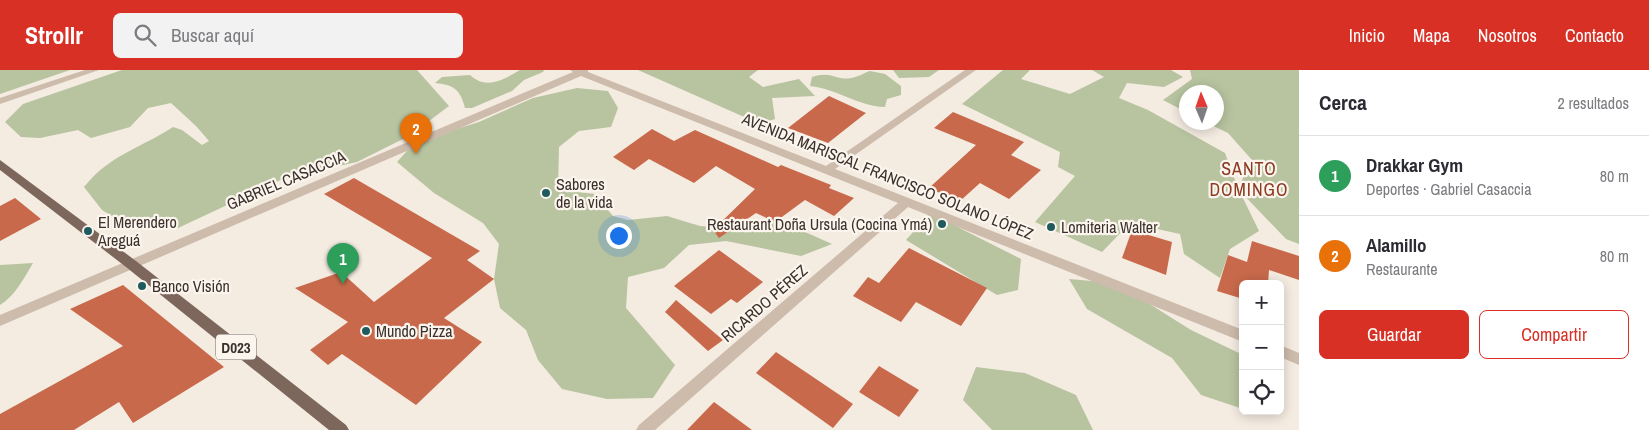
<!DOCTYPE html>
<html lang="es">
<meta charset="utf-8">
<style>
:root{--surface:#fff;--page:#f2f2f3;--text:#2b2b33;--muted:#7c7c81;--line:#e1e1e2;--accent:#d93025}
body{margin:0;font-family:"Archivo Narrow",sans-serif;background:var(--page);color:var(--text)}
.controls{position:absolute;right:15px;bottom:15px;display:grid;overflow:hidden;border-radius:8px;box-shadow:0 2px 12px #0003}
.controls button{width:45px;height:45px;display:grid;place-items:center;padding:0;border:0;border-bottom:1px solid var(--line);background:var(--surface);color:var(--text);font:25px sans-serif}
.compass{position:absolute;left:1179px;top:15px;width:45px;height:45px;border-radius:50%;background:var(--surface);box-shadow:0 2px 12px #0003;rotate:358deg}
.you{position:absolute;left:618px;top:165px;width:18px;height:18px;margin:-12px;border:4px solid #fff;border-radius:50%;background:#1a73e8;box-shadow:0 0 0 8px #1a73e833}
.badge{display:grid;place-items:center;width:32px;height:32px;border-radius:50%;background:var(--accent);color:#fff;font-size:16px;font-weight:700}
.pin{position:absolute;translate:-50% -41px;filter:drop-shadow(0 1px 2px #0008)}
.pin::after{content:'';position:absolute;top:26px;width:18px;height:15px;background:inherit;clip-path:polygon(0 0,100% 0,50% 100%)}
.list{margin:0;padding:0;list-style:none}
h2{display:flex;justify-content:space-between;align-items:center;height:65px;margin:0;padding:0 20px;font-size:21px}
h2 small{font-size:16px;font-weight:400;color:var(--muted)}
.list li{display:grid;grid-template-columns:32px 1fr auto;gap:15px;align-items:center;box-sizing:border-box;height:80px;padding:0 20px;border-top:1px solid var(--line)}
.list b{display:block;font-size:19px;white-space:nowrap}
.list p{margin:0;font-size:16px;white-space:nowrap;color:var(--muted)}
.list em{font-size:16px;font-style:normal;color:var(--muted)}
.actions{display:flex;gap:10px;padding:15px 20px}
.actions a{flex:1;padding:11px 0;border:1px solid var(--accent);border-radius:8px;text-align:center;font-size:18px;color:var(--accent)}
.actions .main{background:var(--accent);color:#fff}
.icon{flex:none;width:28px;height:28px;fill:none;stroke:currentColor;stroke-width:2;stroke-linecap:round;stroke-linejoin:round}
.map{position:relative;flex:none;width:1299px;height:360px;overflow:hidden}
header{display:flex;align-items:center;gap:30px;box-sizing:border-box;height:70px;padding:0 25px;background:var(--accent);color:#fff}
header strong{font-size:24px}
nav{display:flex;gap:28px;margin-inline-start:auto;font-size:18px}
.search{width:350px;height:45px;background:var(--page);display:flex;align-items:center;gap:12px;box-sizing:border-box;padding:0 18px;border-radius:8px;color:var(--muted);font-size:19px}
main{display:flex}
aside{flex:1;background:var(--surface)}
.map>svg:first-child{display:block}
.green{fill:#b8c4a0}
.building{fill:#c8694b}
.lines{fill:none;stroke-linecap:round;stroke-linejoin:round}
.minor{fill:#cdbbac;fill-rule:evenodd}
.major{fill:#7d675c;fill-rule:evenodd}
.poi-dot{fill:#1f5a5e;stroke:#fbf5ee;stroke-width:2}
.labels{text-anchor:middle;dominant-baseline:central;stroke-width:4.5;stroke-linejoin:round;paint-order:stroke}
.shield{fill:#fbf5ee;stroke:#756b66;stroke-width:1}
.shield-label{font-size:15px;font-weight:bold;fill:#3b302b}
.street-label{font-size:16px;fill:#3b302b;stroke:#fbf5ee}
.poi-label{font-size:16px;fill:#3b302b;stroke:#fbf5ee;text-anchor:start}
.neighbourhood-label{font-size:18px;letter-spacing:1px;fill:#8c3b22;stroke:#fbf5ee}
</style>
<header>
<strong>Strollr</strong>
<div class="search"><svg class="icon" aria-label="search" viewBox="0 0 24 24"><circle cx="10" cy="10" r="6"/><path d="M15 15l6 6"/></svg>Buscar aquí</div>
<nav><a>Inicio</a><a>Mapa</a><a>Nosotros</a><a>Contacto</a></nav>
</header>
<main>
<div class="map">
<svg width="1299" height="360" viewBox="0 0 1299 360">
<rect width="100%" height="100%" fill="#f4ebe1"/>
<path class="green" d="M0 0H70L0 24Z
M122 0H417L449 36 409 66 357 92 287 107 178 158 120 151 102 140 84 117C111 84 139 79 173 57L182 60 202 75 209 71 196 56 171 33 148 38 130 57 91 68 78 60 40 68 21 67 5 52 23 34Z
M520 0H544L543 2 524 10 512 21 472 38H465C460 19 454 15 435 13L442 7 470 5C486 20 503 10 520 0Z
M638 0H758L749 7 763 17 799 9 815 26 772 28 775 49 760 54Z
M893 0H939L929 7 899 8Z
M1003 0H1030L1021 9 1070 24 1104 7 1092 0H1171L1183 7 1164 17 1127 13 1119 28 1148 40 1225 83 1238 118 1252 90 1228 63 1207 53 1216 52V22H1186V42L1163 30 1192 9 1190 0H1299V174L1286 169 1239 120 1259 161 1230 179 1220 208 1184 184 1180 164 1130 153 1102 182 1035 152 1075 106 1058 97 1060 82 962 34Z
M870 1 885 4 901 16V25L887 29 885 37C857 36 838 19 810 16L812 7C831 0 837 11 851 8 858 7 864 3 870 1Z
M577 18 608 21 618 38 611 57 579 61 559 77 558 120 595 124 613 146 628 150 667 146 700 156 739 159 775 152 796 158 832 174 801 186 726 171 689 175 664 198 628 207 626 238 675 295 653 328 607 329 562 319 538 290 526 260 500 238 494 209 499 174 483 153 434 123 397 92 415 72 479 52 533 28Z
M930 143 1021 189 1018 220 997 225 906 170Z
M33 193C24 208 15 226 0 235V195Z
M1069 209 1104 212 1148 233 1191 260 1241 284 1243 339 1201 325 1172 288 1087 239Z
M976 297 1025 303 1076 325 1093 360H992L963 330Z"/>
<path class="building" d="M829 26 866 43 828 73 788 58Z
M953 42 1024 72 1011 85 1041 100 1009 129 980 113 959 132 929 118 976 75 934 58Z
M652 59 674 71 695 60 778 97 781 95 831 115 829 118 854 128 834 146 805 130 775 152 756 143 719 168 713 160 755 119 716 96 694 113 649 89 634 100 613 87Z
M354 108 480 181 467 190 494 209 444 248 482 272 416 335 342 284 328 295 310 280 348 252 295 218 341 202 374 232 432 188 324 124Z
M15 128 41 149 0 171V136Z
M1132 160 1172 172 1166 205 1122 188Z
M1252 171 1299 186V210L1269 200 1268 214H1243V229L1217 221 1228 185 1247 192Z
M909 178 987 218 961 256 916 232 901 252 853 226 868 207 879 213Z
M719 180 763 212 737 233 731 229 711 244 674 216Z
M123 215 224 297 133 353 119 332 74 360H0V344L123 276 70 239Z
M676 230 723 270 708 281 665 242Z
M776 282 853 334 833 358 756 303Z
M879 296 919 320 899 347 859 322Z
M714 332 752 360H687Z"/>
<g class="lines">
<path class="minor" d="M85 0H99L0 34V28Z
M570 0H588V2L826 96 965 0H976L835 99 1243 260V272L908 137 655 360H636L639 355 898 133 581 6 0 256V245L573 2Z
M1280 275 1299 283V295L1280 287Z"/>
<path class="major" d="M0 90 136 191 346 355 349 360H329L126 197 0 100Z"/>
</g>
<g class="poi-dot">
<circle cx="546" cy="123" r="5"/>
<circle cx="942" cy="154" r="5"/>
<circle cx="1051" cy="157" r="5"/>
<circle cx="88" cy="161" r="5"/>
<circle cx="142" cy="216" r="5"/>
<circle cx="366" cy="261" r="5"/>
</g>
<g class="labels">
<rect class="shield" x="216" y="264.5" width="40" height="25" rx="4"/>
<g class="shield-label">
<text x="236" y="277">D023</text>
</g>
<g class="street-label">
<text transform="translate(888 106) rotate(22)">AVENIDA MARISCAL FRANCISCO SOLANO LÓPEZ</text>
<text transform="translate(286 110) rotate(-23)">GABRIEL CASACCIA</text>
<text transform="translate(764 233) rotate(-41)">RICARDO PÉREZ</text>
</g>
<g class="poi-label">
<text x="556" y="114">Sabores<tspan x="556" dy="18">de la vida</tspan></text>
<text x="98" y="152">El Merendero<tspan x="98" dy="18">Areguá</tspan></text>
<text x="932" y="154" text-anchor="end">Restaurant Doña Ursula (Cocina Ymá)</text>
<text x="1061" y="157">Lomiteria Walter</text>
<text x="152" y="216">Banco Visión</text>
<text x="376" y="261">Mundo Pizza</text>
</g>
<g class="neighbourhood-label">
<text x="1249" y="98">SANTO<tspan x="1249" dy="21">DOMINGO</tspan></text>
</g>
</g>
</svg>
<div class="controls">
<button>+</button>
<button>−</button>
<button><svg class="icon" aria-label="locate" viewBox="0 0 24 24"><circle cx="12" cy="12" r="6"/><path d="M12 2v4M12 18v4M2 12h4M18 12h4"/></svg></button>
</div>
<svg class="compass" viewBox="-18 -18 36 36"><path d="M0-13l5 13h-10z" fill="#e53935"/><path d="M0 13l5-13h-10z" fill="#7c7c81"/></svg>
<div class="you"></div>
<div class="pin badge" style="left:343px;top:214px;background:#2e9e5b">1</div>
<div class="pin badge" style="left:416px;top:84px;background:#e8710a">2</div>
</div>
<aside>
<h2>Cerca<small>2 resultados</small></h2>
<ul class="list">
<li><span class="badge" style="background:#2e9e5b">1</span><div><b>Drakkar Gym</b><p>Deportes · Gabriel Casaccia</p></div><em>80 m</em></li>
<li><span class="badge" style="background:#e8710a">2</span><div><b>Alamillo</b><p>Restaurante</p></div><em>80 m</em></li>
</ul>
<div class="actions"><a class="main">Guardar</a><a>Compartir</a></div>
</aside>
</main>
